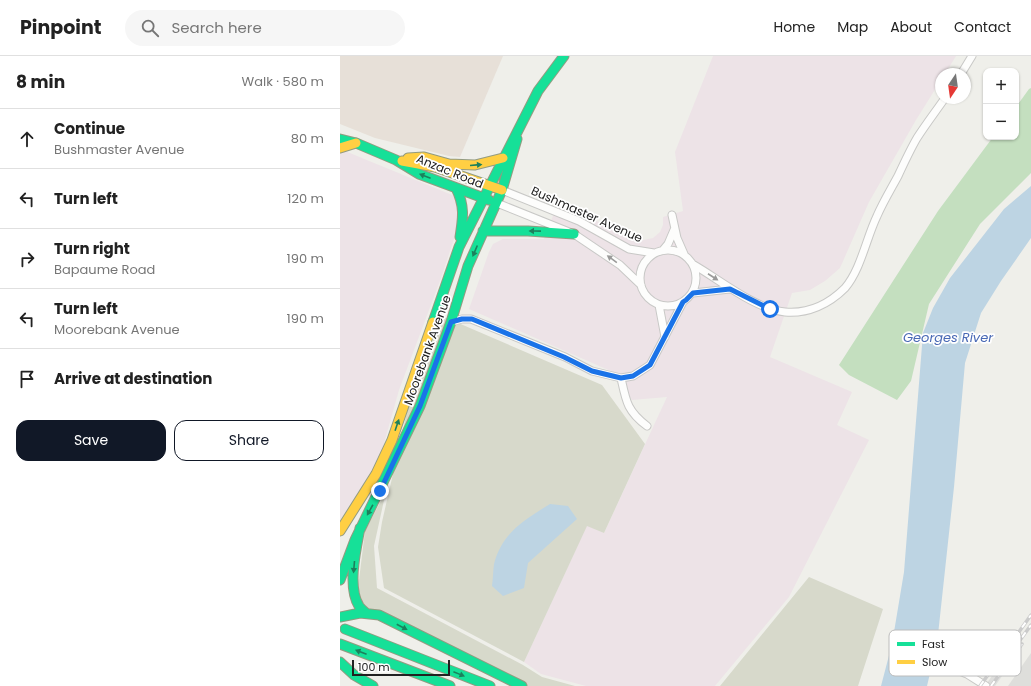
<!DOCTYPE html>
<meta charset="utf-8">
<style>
:root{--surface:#fff;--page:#f6f6f6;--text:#222;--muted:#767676;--line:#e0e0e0;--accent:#111827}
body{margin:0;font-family:Poppins,sans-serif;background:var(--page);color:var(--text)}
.controls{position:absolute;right:12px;top:12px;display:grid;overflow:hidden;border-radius:8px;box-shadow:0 1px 3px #0004}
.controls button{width:36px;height:36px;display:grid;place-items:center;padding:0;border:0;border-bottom:1px solid var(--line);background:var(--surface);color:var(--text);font:20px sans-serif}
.compass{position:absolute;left:595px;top:12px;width:36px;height:36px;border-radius:50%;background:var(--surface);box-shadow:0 1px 3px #0004;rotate:193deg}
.scale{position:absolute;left:12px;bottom:10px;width:98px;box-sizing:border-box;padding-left:4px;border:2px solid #212121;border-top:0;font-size:11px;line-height:14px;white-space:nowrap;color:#212121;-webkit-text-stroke:3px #fff;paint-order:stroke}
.stop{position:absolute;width:12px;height:12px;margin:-9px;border:3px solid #1a73e8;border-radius:50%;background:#fff}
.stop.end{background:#1a73e8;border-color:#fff;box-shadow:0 1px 4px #0008}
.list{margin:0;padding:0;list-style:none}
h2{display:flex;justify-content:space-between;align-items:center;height:52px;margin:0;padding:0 16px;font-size:17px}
h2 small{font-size:13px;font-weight:400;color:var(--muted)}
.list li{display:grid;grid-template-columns:26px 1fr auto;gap:12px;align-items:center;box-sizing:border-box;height:60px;padding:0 16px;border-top:1px solid var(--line)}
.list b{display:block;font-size:15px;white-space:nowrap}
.list p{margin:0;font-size:13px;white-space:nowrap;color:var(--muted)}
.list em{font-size:13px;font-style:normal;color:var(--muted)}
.actions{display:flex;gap:8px;padding:12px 16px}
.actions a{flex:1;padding:9px 0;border:1px solid var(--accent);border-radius:12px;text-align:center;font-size:14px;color:var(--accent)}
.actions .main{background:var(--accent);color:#fff}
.icon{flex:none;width:22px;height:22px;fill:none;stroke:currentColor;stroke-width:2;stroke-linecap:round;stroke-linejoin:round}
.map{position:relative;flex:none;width:691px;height:630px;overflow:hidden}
header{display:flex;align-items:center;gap:24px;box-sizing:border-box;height:56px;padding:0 20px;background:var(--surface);border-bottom:1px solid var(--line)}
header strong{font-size:19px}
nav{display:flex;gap:22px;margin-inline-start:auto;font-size:14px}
.search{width:280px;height:36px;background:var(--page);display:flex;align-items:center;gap:10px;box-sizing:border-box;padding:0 14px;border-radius:22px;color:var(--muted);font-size:15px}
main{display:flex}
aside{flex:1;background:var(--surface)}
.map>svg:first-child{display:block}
.residential{fill:#dededb}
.industrial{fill:#ede3e7}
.military{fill:#e7e0d8}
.construction{fill:#d7d9cb}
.forest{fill:#c4dfbf}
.water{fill:#bdd4e3}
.pier{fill:#dededc}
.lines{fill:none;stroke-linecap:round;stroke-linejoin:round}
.street-casing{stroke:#c8c8c6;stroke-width:9}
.fast-casing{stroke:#939b80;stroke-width:11}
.slow-casing{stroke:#939b80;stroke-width:11}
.street{stroke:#fdfdfc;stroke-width:7}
.fast{stroke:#16e098;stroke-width:9}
.slow{stroke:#ffcf43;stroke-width:9}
.rail-casing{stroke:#cbcbcb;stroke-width:3.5}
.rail{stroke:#fff;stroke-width:2;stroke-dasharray:6;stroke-linecap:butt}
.oneway{fill:#1c805c}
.oneway2{fill:#9a9a99}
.route{stroke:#1a73e8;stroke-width:5}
.labels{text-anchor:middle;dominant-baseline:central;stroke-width:3.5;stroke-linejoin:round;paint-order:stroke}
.street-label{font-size:12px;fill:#212121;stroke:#fff}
.water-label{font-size:13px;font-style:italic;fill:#4969b5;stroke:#fff}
.key{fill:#fff;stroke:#bcbcbc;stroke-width:1}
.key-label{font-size:11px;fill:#212121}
</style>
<header>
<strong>Pinpoint</strong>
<div class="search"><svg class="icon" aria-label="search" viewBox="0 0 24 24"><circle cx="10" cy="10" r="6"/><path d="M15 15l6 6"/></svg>Search here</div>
<nav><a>Home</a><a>Map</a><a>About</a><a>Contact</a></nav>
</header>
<main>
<aside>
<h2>8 min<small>Walk · 580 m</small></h2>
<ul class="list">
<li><svg class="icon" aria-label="ahead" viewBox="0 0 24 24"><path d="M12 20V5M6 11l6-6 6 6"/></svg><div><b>Continue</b><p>Bushmaster Avenue</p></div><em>80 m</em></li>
<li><svg class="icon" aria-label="left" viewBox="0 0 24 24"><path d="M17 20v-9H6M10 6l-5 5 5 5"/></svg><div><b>Turn left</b></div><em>120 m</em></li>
<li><svg class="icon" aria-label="right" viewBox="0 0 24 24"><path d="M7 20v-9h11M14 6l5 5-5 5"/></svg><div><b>Turn right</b><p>Bapaume Road</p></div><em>190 m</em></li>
<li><svg class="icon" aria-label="left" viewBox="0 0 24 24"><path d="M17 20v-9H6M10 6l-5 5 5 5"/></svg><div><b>Turn left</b><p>Moorebank Avenue</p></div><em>190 m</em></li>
<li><svg class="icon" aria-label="arrive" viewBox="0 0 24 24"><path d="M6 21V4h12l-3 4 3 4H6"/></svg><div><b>Arrive at destination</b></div></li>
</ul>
<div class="actions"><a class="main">Save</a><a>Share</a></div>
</aside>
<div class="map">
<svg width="691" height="630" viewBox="0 0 691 630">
<rect width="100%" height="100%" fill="#efefea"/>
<path class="residential" d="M691 597V630H668Z"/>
<path class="industrial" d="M373 0H616L605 18H601V24L576 64 529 146 500 212 485 225 470 234 452 237 430 301 512 336 497 369 529 384 449 541 375 630H246L201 618 184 606 247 469 264 477 327 341 292 344 273 316 129 253 149 196 153 188 163 183H204L218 147 299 185 313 182 320 176 323 169V161L343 155 335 96Z
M0 93 117 141 121 154 119 168 101 222 59 334 41 398 35 414 0 468Z"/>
<path class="military" d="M0 0H163L120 101 109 100 35 82 0 68Z"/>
<path class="construction" d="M102 260 262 329 305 388 264 477 247 470 184 606 44 532 38 491 42 466 70 343Z
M46 435 34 490 37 532 183 609 202 621 235 630H187L24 551 18 532 25 475Z
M469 521 543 553 518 630H380Z"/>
<path class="forest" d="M691 32V117L640 168 589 248 571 325 557 344 509 319 499 309 598 155 653 81H676V51L689 33Z"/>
<path class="water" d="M691 130V182L661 225 641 257 625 307 614 431 597 588 587 630H541L552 588 564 516 583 277 593 252 610 222 664 153Z
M210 448 228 450 237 463 188 507 184 532 163 540 152 530C153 523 153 515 154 508 162 477 184 464 210 448Z"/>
<path class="pier" d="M658 611 665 616 655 630H645Z"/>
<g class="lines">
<g class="street-casing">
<path id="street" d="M621 18 632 0
M162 134 239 165 289 193 314 197
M157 147 234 178 280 209 301 229
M332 159 337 182 344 198
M300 222a28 28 0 1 1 56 0a28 28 0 1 1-56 0Z
M323 194 328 188 334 174
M354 209C380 224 415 253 445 256 468 258 489 248 505 232 521 213 526 183 537 160 543 146 551 133 558 120 564 107 570 94 577 82 586 68 596 55 605 42
M353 237 390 233
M319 249 325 281
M111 266 122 263H131L225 301 252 315 281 322C286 345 287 355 307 370
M281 322 293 320 310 309 343 246
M612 612 627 618 646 630"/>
</g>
<g class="fast-casing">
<path id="fast" d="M0 83 16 87 56 104 79 118 149 144
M116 132C125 150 123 162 120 181
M143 175H188L234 178
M93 266 119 191 198 35 224 0
M20 472C16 493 7 531 19 550 21 553 24 555 26 557
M0 524 15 484 80 350 111 266 128 210 162 134 177 83
M0 561 20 557 39 559 182 630
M5 573 150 630
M0 588 110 630
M0 606 14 619 33 630"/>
</g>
<g class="slow-casing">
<path id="slow" d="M0 92 16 87
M68 102 84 101 109 108 135 109 163 102
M62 105 95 111 162 134
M0 475 36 418 52 384 93 266"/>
</g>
<use href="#street" class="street"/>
<use href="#fast" class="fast"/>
<use href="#slow" class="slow"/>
<g class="rail-casing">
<path id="rail" d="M675 591 691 569
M640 630 691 559
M651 630 682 588"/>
</g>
<use href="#rail" class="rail"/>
</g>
<defs><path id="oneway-solid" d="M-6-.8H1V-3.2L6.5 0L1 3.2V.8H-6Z"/></defs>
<g class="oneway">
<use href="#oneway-solid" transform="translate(136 109) rotate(-5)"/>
<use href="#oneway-solid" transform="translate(85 120) rotate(-159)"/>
<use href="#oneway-solid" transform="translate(195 175) rotate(-179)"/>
<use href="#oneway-solid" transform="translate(135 195) rotate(113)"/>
<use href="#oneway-solid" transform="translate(57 369) rotate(-71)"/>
<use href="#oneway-solid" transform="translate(30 454) rotate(119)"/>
<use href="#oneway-solid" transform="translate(14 511) rotate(95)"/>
<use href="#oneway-solid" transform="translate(62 571) rotate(28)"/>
<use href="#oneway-solid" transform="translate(21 596) rotate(-159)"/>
<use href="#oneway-solid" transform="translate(119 618) rotate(22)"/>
</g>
<g class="oneway2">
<use href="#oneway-solid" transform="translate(272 203) rotate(-144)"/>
<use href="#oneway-solid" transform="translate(373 221) rotate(33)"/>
</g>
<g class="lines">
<path class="route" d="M40 435 80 350 111 266 122 263H132L224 301 252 315 281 322 293 320 310 309 343 246 346 244 353 237 390 233 430 253"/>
</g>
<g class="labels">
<g class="street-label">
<text transform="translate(110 115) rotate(22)">Anzac Road</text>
<text transform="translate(247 158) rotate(24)">Bushmaster Avenue</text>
<text transform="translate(87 294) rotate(-70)">Moorebank Avenue</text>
</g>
<g class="water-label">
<text x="608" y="281">Georges River</text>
</g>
</g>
<rect x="549" y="574" width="132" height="46" rx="6" class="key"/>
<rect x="557" y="586" width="18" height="4" fill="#16e098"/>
<rect x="557" y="604" width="18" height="4" fill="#ffcf43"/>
<g class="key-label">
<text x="582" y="592">Fast</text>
<text x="582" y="610">Slow</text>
</g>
</svg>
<div class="controls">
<button>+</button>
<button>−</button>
</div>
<svg class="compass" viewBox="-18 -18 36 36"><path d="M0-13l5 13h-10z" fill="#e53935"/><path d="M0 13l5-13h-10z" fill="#767676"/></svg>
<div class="scale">100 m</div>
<div class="stop" style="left:430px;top:253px"></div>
<div class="stop end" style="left:40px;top:435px"></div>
</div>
</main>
